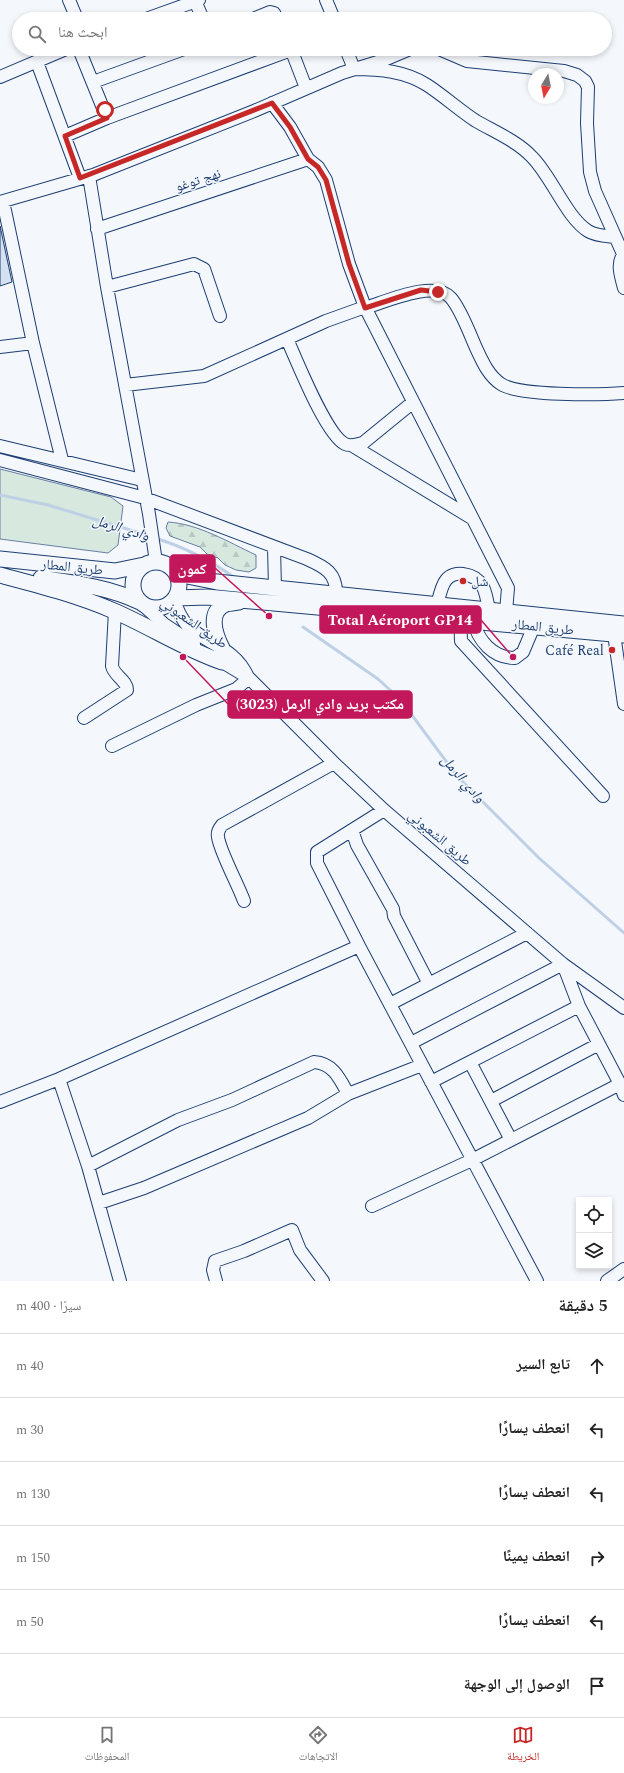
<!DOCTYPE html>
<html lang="ar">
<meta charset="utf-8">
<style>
:root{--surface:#fff;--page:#f6f6f6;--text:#222;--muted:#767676;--line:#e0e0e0;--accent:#c62828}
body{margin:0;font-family:Spectral,"Noto Naskh Arabic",serif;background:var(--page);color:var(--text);direction:rtl}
.controls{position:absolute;right:12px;bottom:12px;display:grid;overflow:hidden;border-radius:0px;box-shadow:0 2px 6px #0003}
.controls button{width:36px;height:36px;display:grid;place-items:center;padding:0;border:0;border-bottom:1px solid var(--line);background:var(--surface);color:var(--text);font:20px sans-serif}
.compass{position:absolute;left:528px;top:68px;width:36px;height:36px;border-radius:50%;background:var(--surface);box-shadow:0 2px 6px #0003;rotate:190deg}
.stop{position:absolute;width:12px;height:12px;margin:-9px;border:3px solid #c62828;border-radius:50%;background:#fff}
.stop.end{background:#c62828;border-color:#fff;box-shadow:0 1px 4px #0008}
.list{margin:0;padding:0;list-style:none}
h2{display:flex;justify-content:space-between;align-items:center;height:52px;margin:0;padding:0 16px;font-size:17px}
h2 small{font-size:13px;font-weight:400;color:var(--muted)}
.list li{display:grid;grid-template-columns:26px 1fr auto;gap:12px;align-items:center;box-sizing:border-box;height:64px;padding:0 16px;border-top:1px solid var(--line)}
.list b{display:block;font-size:15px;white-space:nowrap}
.list em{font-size:13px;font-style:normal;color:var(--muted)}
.icon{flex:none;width:22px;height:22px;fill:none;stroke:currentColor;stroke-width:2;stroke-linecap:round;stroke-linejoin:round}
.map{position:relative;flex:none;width:624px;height:1281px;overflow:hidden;direction:ltr}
.search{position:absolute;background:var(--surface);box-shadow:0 2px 6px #0003;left:12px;right:12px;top:12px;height:44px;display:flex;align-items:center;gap:10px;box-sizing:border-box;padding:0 14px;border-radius:22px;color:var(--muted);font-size:15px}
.sheet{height:436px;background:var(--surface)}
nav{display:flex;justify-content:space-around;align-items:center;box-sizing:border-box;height:56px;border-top:1px solid var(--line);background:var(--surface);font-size:11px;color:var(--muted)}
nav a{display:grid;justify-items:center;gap:2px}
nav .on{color:var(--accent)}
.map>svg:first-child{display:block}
.forest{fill:url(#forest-firs);stroke:#687fa3}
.park{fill:#d7e8df;stroke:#687fa3}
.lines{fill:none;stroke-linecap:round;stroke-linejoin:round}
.stream{stroke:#bed0e5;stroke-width:3}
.building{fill:#d5e0f0;stroke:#1d3f73}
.minor-casing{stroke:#1d3f73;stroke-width:14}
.major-casing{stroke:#1d3f73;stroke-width:17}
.minor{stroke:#f4f7fb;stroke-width:12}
.major{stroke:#f4f7fb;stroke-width:15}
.route{stroke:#c62828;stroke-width:5}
.poi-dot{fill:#c62828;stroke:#f4f7fb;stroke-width:1.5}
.labels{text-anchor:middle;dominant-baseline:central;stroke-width:3;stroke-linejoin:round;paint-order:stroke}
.street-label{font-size:14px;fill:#1d3f73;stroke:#f4f7fb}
.poi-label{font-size:14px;fill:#1d3f73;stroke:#f4f7fb;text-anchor:start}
.water-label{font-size:15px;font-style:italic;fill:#1d3f73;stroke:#f4f7fb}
.leader{fill:none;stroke:#c2185b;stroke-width:1.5}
.callout-dot{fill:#c2185b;stroke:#f4f7fb;stroke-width:1.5}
.callout{fill:#c2185b;stroke:#c2185b;stroke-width:1.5}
.callout-label{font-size:15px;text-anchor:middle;font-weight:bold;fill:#fff}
</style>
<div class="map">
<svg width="624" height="1281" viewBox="0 0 624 1281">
<defs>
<pattern id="forest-firs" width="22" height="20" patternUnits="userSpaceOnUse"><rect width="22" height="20" fill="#d7e8df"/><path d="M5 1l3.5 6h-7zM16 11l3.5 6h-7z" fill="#b8c8c3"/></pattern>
</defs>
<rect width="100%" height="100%" fill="#f4f7fb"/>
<path class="forest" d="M168 522C199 524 228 542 256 555V568L249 572 236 570 225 565 218 558 207 554 200 547 170 536 166 528Z"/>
<path class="park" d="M0 469 111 497 123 506 118 545 108 553 0 539Z"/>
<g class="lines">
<path class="stream" d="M0 495 48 505 150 536
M155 538C184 547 210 560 235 578
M303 627 378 679 400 699 457 776 539 858 624 933"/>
</g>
<path class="building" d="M0 226 12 282 0 286Z"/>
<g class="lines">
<g class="minor-casing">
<path id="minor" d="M69 0 77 19
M326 0 334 19
M195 1 203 19
M146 19 199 0
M253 19 270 12 274 13 277 19
M79 49 107 118 291 50
M291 49 306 88
M346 49 354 69C380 69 405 71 427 85 444 96 459 110 476 121 495 132 517 141 532 157 552 177 566 217 588 231 596 236 606 236 615 237
M439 49 467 61 564 71 577 75 585 81 588 87 587 123 590 172 595 191 623 254
M37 62 80 178
M0 77 66 49
M93 82 184 49
M272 103 290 127 308 159 318 167 326 180 349 264 365 307
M65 136 107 118
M89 176 107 287 149 514 156 562
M3 201 33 343 62 460
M0 202 93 175 254 111 342 73 384 60 410 49
M97 229 308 159
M624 253C616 264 621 276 624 288
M107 287 194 264 204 269 220 316
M365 308C385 302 435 279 451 298 462 311 470 335 477 350 483 363 489 376 501 384 519 396 600 395 624 393
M287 339C297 361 326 435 345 444 351 447 357 444 363 443L412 403
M0 347 33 343
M125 385 204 376 326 321 365 307 508 588 506 612
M0 446 142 480
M353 446 470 517
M0 460 145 498 307 559C325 567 337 573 336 595
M274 547 275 588
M174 600C177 609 181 618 187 625 208 646 234 646 248 677
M143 605 164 624 194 644
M437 606C439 598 441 586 446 580 450 575 457 573 463 574 484 577 486 592 489 611
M460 612 461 641 603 796
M473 620C478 641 493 658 515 658L523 652 534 626
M614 634 624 704
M214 657 249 678 334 763 384 810 563 964 624 1008
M84 718 127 690C127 680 114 676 112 666L115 611
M112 746 196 705 236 689 249 678
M352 830 357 845 393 909 394 916 429 984
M244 901C238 884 220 852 218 837 217 832 219 829 222 825L334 763
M359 946 317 863V852L384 810
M390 1004 527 933
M411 1043 563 964 579 1006 620 1084
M470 1062 511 1140
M59 1079 88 1166 120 1281
M431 1082 579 1006
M491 1101 599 1044
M0 1102 59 1079 359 946 537 1281
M88 1166 178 1120 232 1100 314 1062C333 1063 340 1079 348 1094
M99 1203 144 1188 308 1118 348 1094 422 1065
M372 1206 472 1160 620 1084 624 1095
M216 1281 213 1270 215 1261 244 1251 292 1230 300 1250 323 1281
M607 1281 624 1269"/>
</g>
<g class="major-casing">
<path id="major" d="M0 559 115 571 144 565
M133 585a23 23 0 1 1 46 0a23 23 0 1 1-46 0Z
M177 574 217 582 275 588 624 624
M0 575C38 585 77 595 114 611 151 627 184 649 222 662
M41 578C75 583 108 587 140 602
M176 598 207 597 624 635
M222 648C215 635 207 611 226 604 229 603 235 603 239 602"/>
</g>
<use href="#minor" class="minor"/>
<use href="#major" class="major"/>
</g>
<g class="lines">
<path class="route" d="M105 110 107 118 65 136 80 178 272 103 290 127 308 159 318 167 326 180 349 264 365 308 421 290 438 292"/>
</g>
<g class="poi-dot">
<circle cx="463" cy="581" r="4"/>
<circle cx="612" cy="650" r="4"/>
</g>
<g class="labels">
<g class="street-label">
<text transform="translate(198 180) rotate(-18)">نهج توغو</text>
<text transform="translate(72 567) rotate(6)">طريق المطار</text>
<text transform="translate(194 623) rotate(35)">طريق الشعبوني</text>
<text transform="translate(543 627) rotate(6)">طريق المطار</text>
<text transform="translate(440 838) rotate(40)">طريق الشعبوني</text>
</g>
<g class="poi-label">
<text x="471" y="581">شل</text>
<text x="604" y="650" text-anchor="end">Café Real</text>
</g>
<g class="water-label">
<text transform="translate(121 528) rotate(17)">وادي الرمل</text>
<text transform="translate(463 779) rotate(49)">وادي الرمل</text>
</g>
</g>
<path class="leader" d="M269 616L215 568M513 657L481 620M183 657L228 704"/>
<g class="callout-dot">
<circle cx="269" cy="616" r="4"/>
<circle cx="513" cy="657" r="4"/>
<circle cx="183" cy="657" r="4"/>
</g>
<g class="callout">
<rect x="170" y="555" width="45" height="27" rx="4"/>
<rect x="320" y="606" width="161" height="27" rx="4"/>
<rect x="228" y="691" width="184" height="27" rx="4"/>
</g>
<g class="callout-label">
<text x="192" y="574">كمون</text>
<text x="400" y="625">Total Aéroport GP14</text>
<text x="320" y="709">مكتب بريد وادي الرمل (3023)</text>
</g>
</svg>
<div class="controls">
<button><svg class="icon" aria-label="locate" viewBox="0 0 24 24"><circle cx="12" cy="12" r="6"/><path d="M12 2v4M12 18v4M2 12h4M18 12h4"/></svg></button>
<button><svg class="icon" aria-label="layers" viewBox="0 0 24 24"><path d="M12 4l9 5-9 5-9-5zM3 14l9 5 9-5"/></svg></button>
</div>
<svg class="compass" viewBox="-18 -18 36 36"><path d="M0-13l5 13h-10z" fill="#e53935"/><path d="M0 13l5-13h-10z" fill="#767676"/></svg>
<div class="stop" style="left:105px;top:110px"></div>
<div class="stop end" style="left:438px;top:292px"></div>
<div class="search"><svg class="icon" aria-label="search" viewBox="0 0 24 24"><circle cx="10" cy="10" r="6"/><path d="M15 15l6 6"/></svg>ابحث هنا</div>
</div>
<section class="sheet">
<h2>5 دقيقة<small>سيرًا · 400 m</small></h2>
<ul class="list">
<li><svg class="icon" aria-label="ahead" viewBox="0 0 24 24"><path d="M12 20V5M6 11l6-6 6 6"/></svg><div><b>تابع السير</b></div><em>40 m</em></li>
<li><svg class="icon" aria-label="left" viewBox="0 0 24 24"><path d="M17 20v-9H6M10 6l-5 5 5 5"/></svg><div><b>انعطف يسارًا</b></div><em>30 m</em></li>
<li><svg class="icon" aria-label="left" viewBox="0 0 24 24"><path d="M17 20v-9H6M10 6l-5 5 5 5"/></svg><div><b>انعطف يسارًا</b></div><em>130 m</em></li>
<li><svg class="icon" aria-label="right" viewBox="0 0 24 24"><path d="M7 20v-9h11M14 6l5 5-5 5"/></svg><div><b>انعطف يمينًا</b></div><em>150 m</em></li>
<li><svg class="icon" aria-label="left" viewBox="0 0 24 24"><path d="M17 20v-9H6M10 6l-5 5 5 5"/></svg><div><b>انعطف يسارًا</b></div><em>50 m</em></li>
<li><svg class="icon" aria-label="arrive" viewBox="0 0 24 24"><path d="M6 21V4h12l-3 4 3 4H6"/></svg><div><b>الوصول إلى الوجهة</b></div></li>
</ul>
</section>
<nav>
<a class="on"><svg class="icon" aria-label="map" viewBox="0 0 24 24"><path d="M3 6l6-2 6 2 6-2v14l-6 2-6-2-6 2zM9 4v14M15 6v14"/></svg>الخريطة</a>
<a><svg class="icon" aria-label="directions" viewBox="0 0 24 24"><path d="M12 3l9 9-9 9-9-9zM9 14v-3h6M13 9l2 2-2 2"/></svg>الاتجاهات</a>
<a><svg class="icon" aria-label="saved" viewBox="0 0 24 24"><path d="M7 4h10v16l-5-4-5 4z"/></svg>المحفوظات</a>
</nav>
